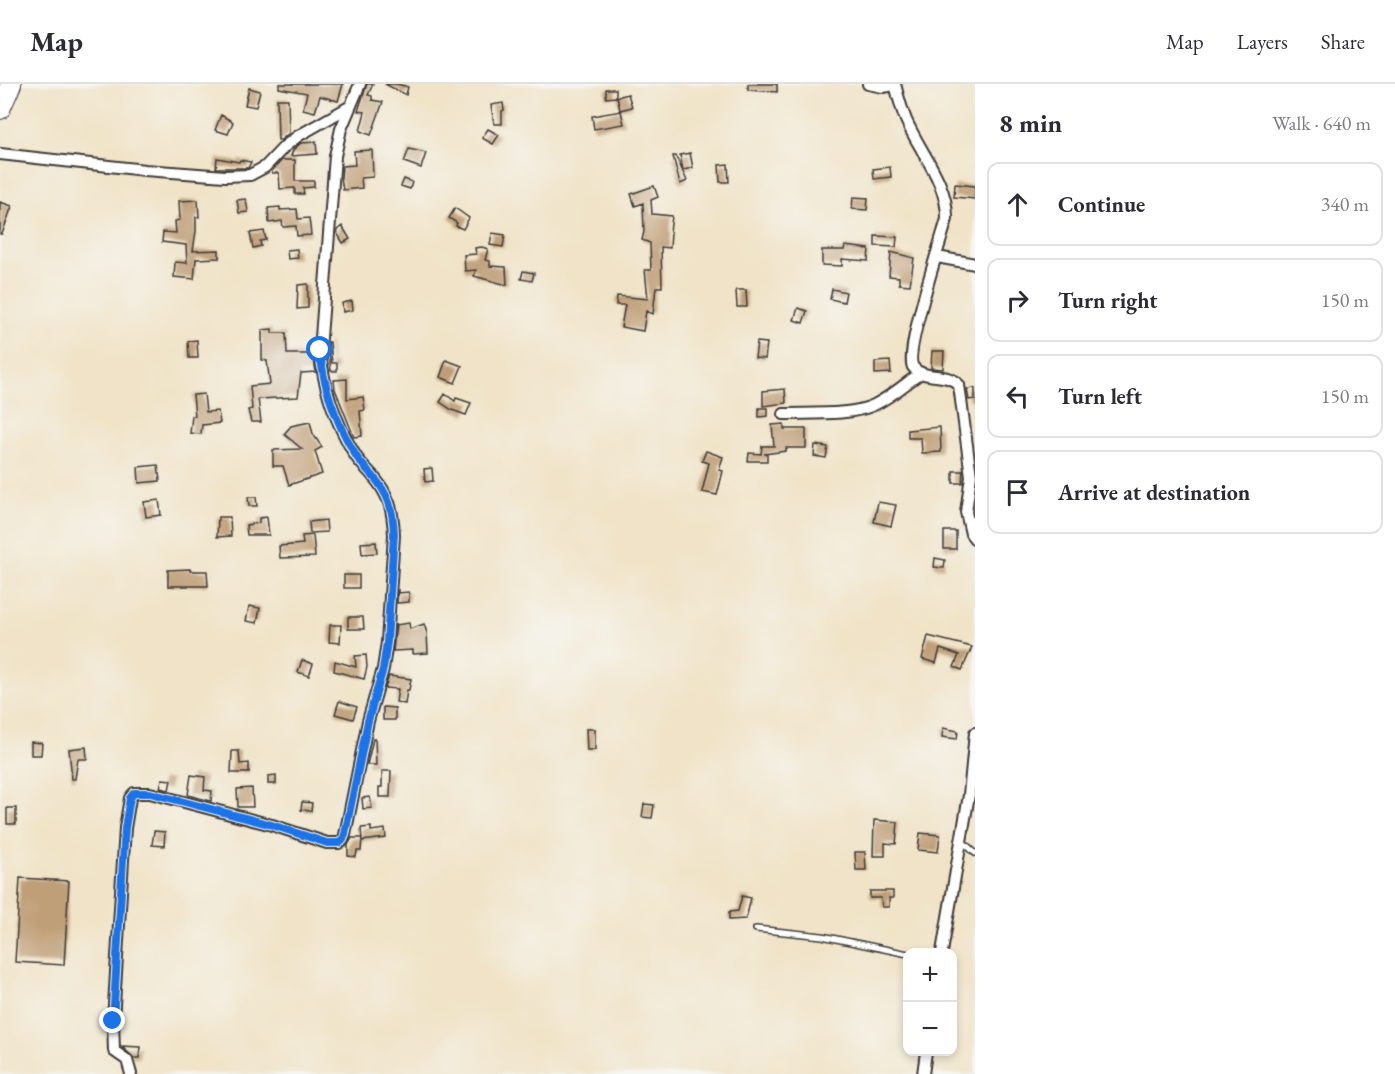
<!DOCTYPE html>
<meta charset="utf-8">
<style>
:root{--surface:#fff;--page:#f2f2f3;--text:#2b2b33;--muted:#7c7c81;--line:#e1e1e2}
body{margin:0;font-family:"EB Garamond",serif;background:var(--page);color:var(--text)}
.controls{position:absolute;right:18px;bottom:18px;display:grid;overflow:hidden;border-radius:12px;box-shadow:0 3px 9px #0003}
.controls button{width:54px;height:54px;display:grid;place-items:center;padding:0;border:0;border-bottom:2px solid var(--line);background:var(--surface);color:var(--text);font:30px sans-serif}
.stop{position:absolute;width:18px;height:18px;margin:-14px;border:4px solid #1a73e8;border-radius:50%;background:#fff}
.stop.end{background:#1a73e8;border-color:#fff;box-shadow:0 2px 6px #0008}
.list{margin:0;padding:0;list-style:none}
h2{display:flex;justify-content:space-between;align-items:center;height:78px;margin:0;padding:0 24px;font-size:26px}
h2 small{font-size:20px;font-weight:400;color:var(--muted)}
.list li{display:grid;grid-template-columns:39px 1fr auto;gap:18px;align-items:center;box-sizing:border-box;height:84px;margin:0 12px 12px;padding:0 12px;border:2px solid var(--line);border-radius:12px}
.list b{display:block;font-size:22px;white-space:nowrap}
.list em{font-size:20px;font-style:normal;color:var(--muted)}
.icon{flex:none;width:33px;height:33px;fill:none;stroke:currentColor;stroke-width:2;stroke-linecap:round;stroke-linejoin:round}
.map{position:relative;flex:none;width:975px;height:990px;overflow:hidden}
header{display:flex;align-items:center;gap:36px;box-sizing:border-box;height:84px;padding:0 30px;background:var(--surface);border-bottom:2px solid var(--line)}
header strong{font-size:28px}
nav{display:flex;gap:33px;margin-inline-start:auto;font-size:21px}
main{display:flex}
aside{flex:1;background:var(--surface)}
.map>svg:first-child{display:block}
.building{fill:#bf9f77}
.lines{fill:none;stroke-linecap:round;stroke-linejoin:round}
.lane-casing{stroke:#3c3a36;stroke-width:8}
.street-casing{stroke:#3c3a36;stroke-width:14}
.highway-casing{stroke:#3c3a36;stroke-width:22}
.lane{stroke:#fff;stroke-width:5}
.street{stroke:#fff;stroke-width:10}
.highway{stroke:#fff;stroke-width:20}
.route{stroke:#1a73e8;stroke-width:8}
</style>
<header>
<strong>Map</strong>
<nav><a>Map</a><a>Layers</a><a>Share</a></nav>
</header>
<main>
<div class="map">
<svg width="975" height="990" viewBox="0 0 975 990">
<rect width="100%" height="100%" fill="#f6f6f2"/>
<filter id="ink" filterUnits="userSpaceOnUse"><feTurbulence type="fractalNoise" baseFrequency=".0167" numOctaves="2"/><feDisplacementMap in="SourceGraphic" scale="12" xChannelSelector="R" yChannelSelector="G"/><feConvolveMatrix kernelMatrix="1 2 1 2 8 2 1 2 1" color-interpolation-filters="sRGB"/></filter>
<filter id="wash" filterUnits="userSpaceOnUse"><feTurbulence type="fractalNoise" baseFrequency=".008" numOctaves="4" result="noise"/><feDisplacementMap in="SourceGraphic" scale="24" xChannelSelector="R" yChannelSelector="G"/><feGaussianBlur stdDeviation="1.35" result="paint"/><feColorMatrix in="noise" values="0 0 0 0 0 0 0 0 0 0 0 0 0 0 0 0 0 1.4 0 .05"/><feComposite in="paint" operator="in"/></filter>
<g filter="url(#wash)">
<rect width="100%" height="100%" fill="#f0e3c7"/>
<g id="blocks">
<path class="building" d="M279 0H343L338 17 320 12 315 28 303 25 307 9 279 4Z
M367 0H373L368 11 372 12V16L383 18 371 51 360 47 365 28 358 27Z
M385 0H397L408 3 406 11Z
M748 0H777V8L748 6Z
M249 4 260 7 256 23 245 21Z
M606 5H616V13L606 14Z
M628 10 632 23 620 26 617 13Z
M277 15H288L289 49 281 56H278Z
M503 19 504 26 502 27V40H494L491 21Z
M621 27 624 40 594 45 592 32Z
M221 31 233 38 228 50 215 46Z
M488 45 499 51 493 60 482 54Z
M316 58 317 70 291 72 293 66 301 59Z
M409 65 426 69 421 84 404 78Z
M372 66 373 93 361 94 362 104 343 106 341 94 342 82 355 81 354 67Z
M690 69 693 84 683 86 680 71Z
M673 72H676L687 97 680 100Z
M217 74 239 78 240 76 251 78 248 84H216Z
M282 76H295V97H314V103L303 104 304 110H295V104L280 105 279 89H272V87Z
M728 80 729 98H720L719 81Z
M890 83 891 93 874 95 873 85Z
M404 95 412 98 410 105 401 102Z
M955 100 975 102V115L954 113Z
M654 102 658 113 651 116 652 130 672 132 670 148H671L670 164 661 163 662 203H656L653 230 646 227 643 247 621 243 625 221H616L617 212 648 215 645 186H651L650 159 642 156 644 148 643 119 635 122 631 110Z
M853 113 868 114 867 126 852 125Z
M246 115 248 128 239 129 237 116Z
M198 116 199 133H196V147L193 167 219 166V174L196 175 194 195 174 193 175 178 187 179 186 161 162 158 163 148 176 149 175 137 180 136 179 117Z
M0 118 12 122 2 150H0Z
M280 123V126L297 125 298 135 309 134 311 151 297 152 296 142 283 143 282 137 269 139 268 124Z
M455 124 469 134 463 145 456 142 457 139 449 134Z
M342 142 350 155 343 159 337 149V146Z
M264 147 266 156 260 157 261 162 253 164 250 149Z
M492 149 505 151 503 163 490 161Z
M875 152 897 153 896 163 875 162Z
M845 162 869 165 868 177 842 175V182L822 181V166H844Z
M482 163 488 165 485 176 490 177V182L506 183 507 201 474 192 476 186 465 187 464 171 476 170 475 164Z
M297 165 298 174 288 175 287 166Z
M891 168 914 174 910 201 899 200V193L889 192Z
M523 187 534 189 532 197 521 195Z
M308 200V224L297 225 298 201Z
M832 205 846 208 844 218 830 215Z
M736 206H746L747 223H737Z
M352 217 353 226 343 228 342 219Z
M798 224 807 227 803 239 794 236Z
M272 245V249H286L287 270H313L316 288 301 289 298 313 258 315 261 338H251L248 326 252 325 250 302 270 300 267 277 262 276V246Z
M197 256 198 274H189L188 257Z
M328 258H330L332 279H337V287H331Z
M757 258 767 259 765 275 755 274Z
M932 267H944L943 285 931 284Z
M446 276 462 282 455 299 440 293Z
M890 277 891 289 875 290V278Z
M347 295V315L363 313 365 326 360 327 362 352 354 353 335 305 334 296Z
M975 304V315L969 316 967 305Z
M785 305 786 319 763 322V307Z
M204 310 206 328 218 327 220 339 202 341 201 350 190 349 192 332H195L193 311Z
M445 310 455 317 456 314 471 319 466 331 452 326 440 318Z
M759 324H768V332L759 333Z
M310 338 313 350 322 363 315 367 322 390 289 401 283 382H273V366L302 365 284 350 291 342Z
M784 340V345H806V364H786V367L764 370H767V377H748L749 369 761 370 762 362H774L772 341Z
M940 343 941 368 922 369 921 354H908V346Z
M815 361 828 363 826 374 814 372Z
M706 367 723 373 719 386 723 387 717 411 702 408 709 379 702 377Z
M158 381 160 397 139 399 138 383Z
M432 384 433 397 425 398 424 385Z
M953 387H963L962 399H953Z
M248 413H256L257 422H249Z
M159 416 161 431 146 433 144 418Z
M878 418 896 421 891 442 874 438Z
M218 433H230L231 452 217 453Z
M267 433 269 451H247L246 441 259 439V434Z
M326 436 327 448 310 449 309 438Z
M944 447H956V465H944Z
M313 451 315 473 280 474 279 462 303 460 302 452Z
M376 458 377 469 362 470 361 459Z
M935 474 945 476 944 484 934 483Z
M190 485V487H207L208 502H168V486Z
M344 491H359V504H344Z
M398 505V509L409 508V518L397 519Z
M249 522 260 524 257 539 246 537Z
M348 533H363L364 545H348Z
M409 539 410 545 424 540 427 549 428 569 413 570V566L393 567 396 541Z
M330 541H341L340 559 329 558Z
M928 552 972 563 962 586 954 583 959 571 940 565 936 579 922 575Z
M366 571 367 583 364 595 334 587 335 577 356 583 355 572Z
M302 576 313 580 309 592 298 588Z
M389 592 411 595 409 606H407L405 620 396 618 398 605 385 604Z
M339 617 357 623 353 635 335 630Z
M383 623 395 624V636H383Z
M943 644 958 647 957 655 942 653Z
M586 645H595V666H587Z
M373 655H375L376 681H367Z
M31 658 42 659 41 671H31Z
M86 663 87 675H78L75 695H72L69 665Z
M232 667H239L240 680 249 679V689H231Z
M382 687H391L390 713H379V703H382Z
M191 691 205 693 204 706 212 707 211 717 188 711Z
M276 691V700H268V692Z
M162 695 171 696 169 706 160 704Z
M252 704 253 723H238L237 705Z
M370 713 372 724 363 725 362 714Z
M302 718 312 719 311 727 301 726Z
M644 720 654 721 652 734 642 733Z
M7 724H16V740H7Z
M874 736 898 738 896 760 885 759V772H873Z
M371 743V747L385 745 386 754 362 757 361 744Z
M154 747 165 748 164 762 152 761Z
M920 749 940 751 938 768 918 766Z
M352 754H362L361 767H357L356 773 348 772V761Z
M855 768H865L866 786H856Z
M20 794 69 797 64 881 15 878Z
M870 807H893V814H889V823H882L881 814H870Z
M742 812 751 814 746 835 729 836V828L738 827Z
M121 962 140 963 139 974H134Z"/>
</g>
</g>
<g filter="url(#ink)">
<use href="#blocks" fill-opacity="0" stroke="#3c3a36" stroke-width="1.5"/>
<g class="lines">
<g class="lane-casing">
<path id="lane" d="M962 757 975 769
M756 845 822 852 908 870"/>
</g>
<g class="street-casing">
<path id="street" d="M868 0 883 3 895 1
M895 0C898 12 901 24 906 36 920 68 948 99 947 135 941 156 904 270 913 283 924 297 947 287 959 301L971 392 966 428 971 450 975 455
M0 70 145 86 225 92 250 91 265 83 284 63 298 52 349 23
M937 173 975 180
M784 330C811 329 850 332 874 321 891 313 906 299 921 289
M942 868 969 711 975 649
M131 990 127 976 114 967 113 937 125 744 130 714 134 709H150L272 741 327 759H339L343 756 345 751 368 637 383 585 387 558 394 451C393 425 389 411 373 392 367 385 359 378 355 371 336 339 323 302 320 266L335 72 341 45 360 0
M923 990 926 968"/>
</g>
<g class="highway-casing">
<path id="highway" d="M0 25 11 0"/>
</g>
<use href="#lane" class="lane"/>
<use href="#street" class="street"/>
<use href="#highway" class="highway"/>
</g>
</g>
<g class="lines" filter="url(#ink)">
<path class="route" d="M113 937 125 744 130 714 134 709H150L272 741 327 759H339L343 756 345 750 368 637 383 585 387 558 394 450C393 425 389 411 373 392 367 385 359 378 355 370 336 338 323 303 320 266"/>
</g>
</svg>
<div class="controls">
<button>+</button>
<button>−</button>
</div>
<div class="stop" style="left:320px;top:266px"></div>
<div class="stop end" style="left:113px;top:937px"></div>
</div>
<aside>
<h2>8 min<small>Walk · 640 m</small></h2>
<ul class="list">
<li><svg class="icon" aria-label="ahead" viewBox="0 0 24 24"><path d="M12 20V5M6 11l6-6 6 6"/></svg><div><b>Continue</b></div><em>340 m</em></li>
<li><svg class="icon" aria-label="right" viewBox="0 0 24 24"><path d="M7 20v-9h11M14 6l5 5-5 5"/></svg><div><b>Turn right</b></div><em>150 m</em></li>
<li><svg class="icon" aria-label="left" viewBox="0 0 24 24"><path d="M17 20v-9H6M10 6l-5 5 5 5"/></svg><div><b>Turn left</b></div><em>150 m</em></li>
<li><svg class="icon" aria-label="arrive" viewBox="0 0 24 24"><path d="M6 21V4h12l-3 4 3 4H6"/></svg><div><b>Arrive at destination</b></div></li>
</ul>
</aside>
</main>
